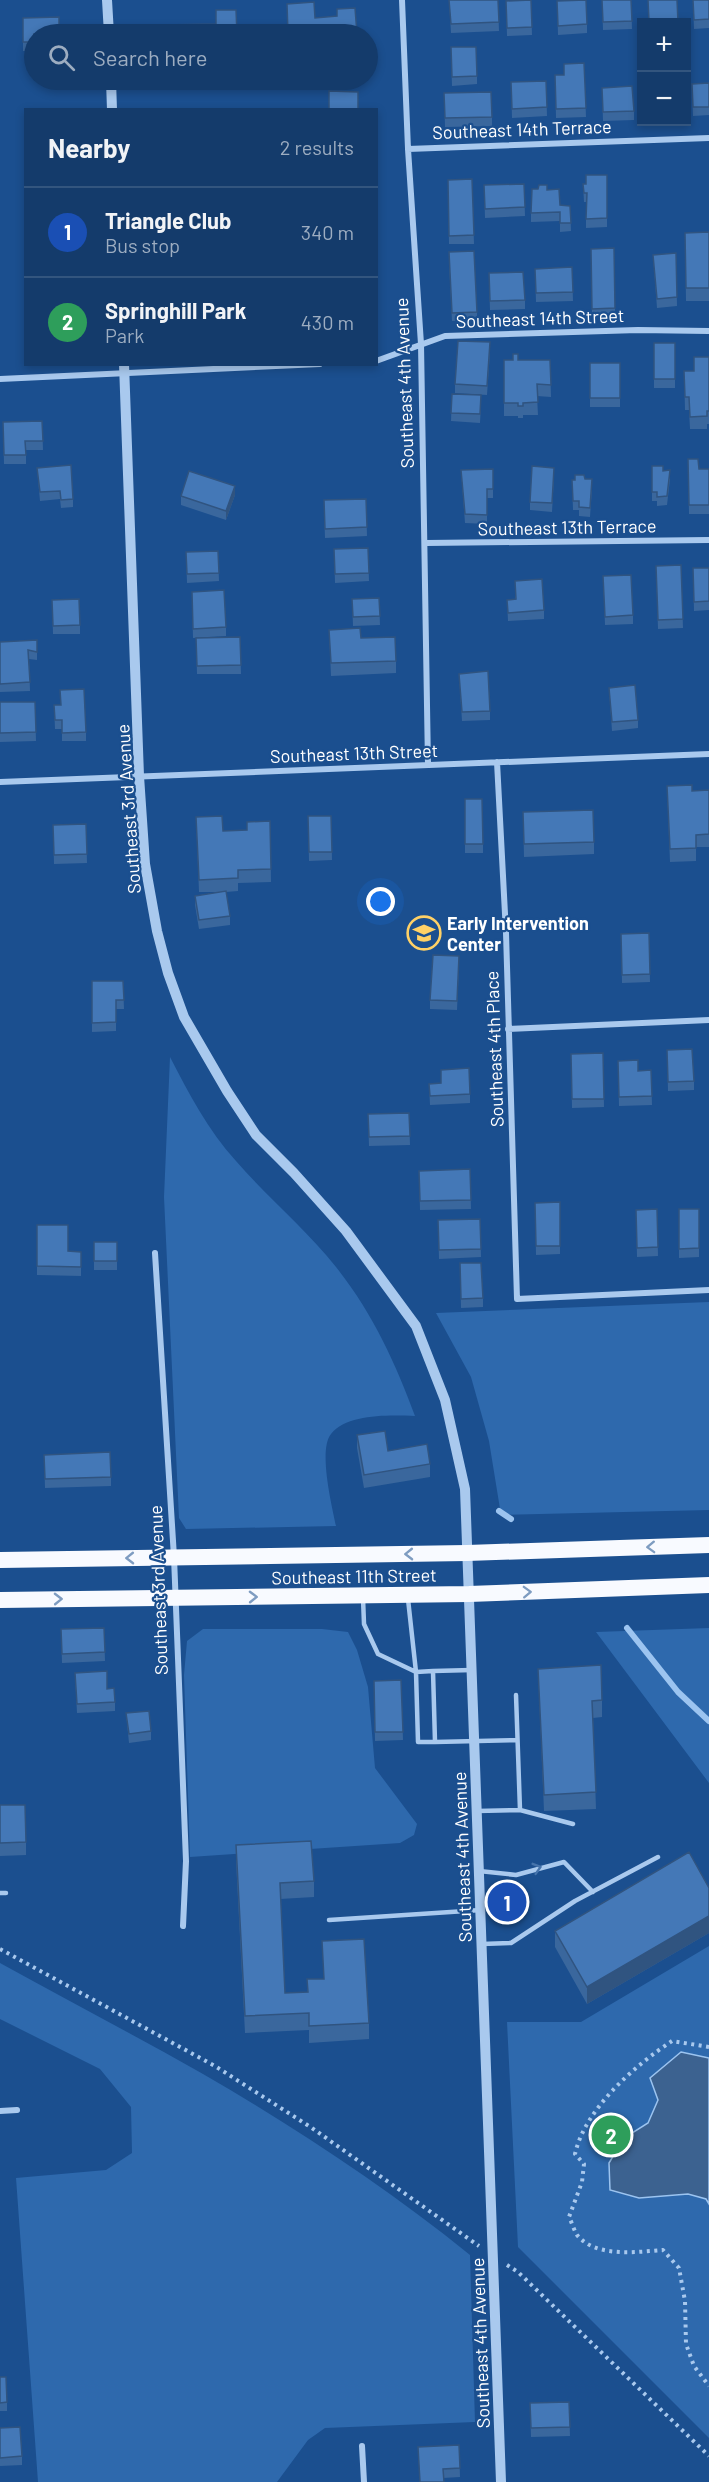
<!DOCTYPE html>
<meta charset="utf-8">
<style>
:root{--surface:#143b6b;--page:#214673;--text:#f1f3f6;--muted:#9dadc1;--line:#33557e;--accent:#e69b98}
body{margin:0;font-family:Barlow,sans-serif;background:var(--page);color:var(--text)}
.controls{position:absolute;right:18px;top:18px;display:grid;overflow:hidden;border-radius:0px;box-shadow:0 3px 9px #0003}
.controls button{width:54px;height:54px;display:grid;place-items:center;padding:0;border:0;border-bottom:2px solid var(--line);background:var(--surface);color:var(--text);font:30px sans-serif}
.you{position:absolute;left:381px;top:902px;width:21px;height:21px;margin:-15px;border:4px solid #fff;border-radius:50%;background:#1a73e8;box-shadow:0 0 0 9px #1a73e833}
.badge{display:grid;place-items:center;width:39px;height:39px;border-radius:50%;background:var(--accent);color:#fff;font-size:20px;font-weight:700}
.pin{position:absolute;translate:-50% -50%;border:3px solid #fff;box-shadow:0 2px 6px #0006}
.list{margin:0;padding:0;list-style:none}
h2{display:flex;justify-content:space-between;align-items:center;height:78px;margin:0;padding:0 24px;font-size:26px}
h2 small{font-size:20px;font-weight:400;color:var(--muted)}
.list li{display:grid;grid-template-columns:39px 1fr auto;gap:18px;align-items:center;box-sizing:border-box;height:90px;padding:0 24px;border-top:2px solid var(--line)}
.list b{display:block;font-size:22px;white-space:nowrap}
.list p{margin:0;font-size:20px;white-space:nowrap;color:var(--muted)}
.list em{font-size:20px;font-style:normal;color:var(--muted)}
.icon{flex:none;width:33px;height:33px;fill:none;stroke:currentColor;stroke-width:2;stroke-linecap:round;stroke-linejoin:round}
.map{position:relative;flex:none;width:709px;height:2482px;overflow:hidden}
.search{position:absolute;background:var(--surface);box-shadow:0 3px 9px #0003;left:24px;top:24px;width:354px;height:66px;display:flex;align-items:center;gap:15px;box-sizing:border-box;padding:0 21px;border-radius:33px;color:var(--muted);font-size:22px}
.panel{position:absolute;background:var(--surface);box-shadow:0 3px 9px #0003;left:24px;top:108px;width:354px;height:258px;border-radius:0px}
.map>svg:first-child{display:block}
.green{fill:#2e69ad}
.water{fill:#3c6290;stroke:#9cc4f0;stroke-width:1.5}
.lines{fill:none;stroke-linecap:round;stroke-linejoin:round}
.stream{stroke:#9cc4f0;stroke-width:6}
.path{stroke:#a9c9ee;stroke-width:4;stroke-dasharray:3 4.5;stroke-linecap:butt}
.service{stroke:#a9c9ee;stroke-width:4.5}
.minor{stroke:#a9c9ee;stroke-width:6}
.tertiary{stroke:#a9c9ee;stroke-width:10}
.trunk{stroke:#f8faff;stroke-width:16}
.wall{fill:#3a679d}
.shaded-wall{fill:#305480}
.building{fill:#4478b7;stroke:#305480;stroke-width:1.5}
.oneway{stroke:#7e9cc1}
.oneway2{stroke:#4674ac}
.labels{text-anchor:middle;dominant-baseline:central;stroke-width:4.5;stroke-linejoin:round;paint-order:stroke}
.street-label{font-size:18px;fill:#fff;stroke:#1b4f8f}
.poi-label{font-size:18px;font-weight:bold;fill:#fff;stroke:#1b4f8f;text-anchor:start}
</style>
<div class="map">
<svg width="709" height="2482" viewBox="0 0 709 2482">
<rect width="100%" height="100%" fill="#1b4f8f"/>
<path class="green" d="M170 1057C189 1094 208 1130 236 1161 268 1198 306 1229 336 1267 372 1312 396 1364 415 1416 392 1415 347 1413 331 1434 318 1450 332 1506 336 1526L186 1529 179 1518 164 1197Z
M709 1302V1510L501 1515 489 1441 471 1377 436 1313Z
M709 1628V1783L596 1632Z
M203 1629H322L348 1632 357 1650 368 1687 375 1768 417 1824 414 1835 400 1843 190 1857 184 1675 187 1641Z
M709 1946V2438L518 2247 507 2022H581Z
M0 1963C67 2000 136 2036 203 2074 296 2128 387 2188 470 2255L475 2422 325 2428 308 2440 277 2482H38L16 2178 106 2170 132 2153 131 2107 100 2069 0 2019Z"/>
<path class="water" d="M681 2052 709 2058V2204L706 2199 688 2194 639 2198 610 2190 609 2163 624 2138 648 2123 658 2100 650 2078Z"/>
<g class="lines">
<path class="stream" d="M499 1511 511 1519
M627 1628 678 1692 709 1721"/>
<path class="path" d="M0 1949 215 2066 312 2128 479 2246
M709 2047 672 2041C634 2066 585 2109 575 2154L584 2164 582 2182 569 2217C572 2223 574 2230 577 2235 596 2258 637 2252 663 2250L679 2268 685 2301 686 2344 694 2366 709 2386
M507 2265 518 2272 709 2456"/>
<path class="service" d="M363 1598 364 1624 378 1654 416 1672 408 1599
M472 1670 433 1671 435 1742 517 1740
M433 1671 416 1672 418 1742H435
M516 1695 520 1810
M477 1811 520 1810 573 1824
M479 1871 516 1875 564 1862 593 1892
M0 1893H6
M329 1920 481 1910
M482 1944 511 1943 575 1901 658 1857"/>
<path class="minor" d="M402 0 408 149 421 344 428 765
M408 149 709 138
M376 361 445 336 638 330 709 331
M0 379 320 364
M426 543 709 540
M497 762 506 933 517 1299 709 1290
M0 782 709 754
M508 1029 709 1020
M155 1253 174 1557 186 1861 183 1926
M0 2111 17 2110
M362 2446 364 2482"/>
<path class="tertiary" d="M107 0 109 34
M111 80 112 110
M124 364 139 776 145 864 157 931 168 973 184 1017 227 1091 256 1135 294 1173 346 1231 416 1326 445 1400 465 1489 501 2482"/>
<path class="trunk" d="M0 1560 467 1553 709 1545
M0 1600 469 1594 709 1585"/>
</g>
<path class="wall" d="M449 0H498L499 31 451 33Z
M531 0 532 35 507 36 506 1Z
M602 0H631L632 29 603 30Z
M693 0H709V28L694 29Z
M557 1 587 24V33L558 35Z
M23 18 34 34V51H23Z
M451 56 477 76V84L452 86Z
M584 63 586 117 556 118 555 75H564Z
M290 80H312L290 81Z
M546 81 547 116 512 118 511 82Z
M709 83V115L693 116 692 92Z
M602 88 634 111V120L603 121Z
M444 93 492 117V126L445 127Z
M607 175V227L586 228V202H584L583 184H586Z
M472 179 474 244H449L448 180Z
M524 184 525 216 485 218 484 185Z
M547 190 560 205 570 206 571 231 560 232V221L531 222V213Z
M709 232V301H686L685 233Z
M591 249 615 308V317H592Z
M676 253 677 306 657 308 653 255Z
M449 261 477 312V320L452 321Z
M572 267 573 301 536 302 535 269Z
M489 282 525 300V309L490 310Z
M654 343H675V388H654Z
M490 351 487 395 455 393V384Z
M709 357V424H707V429H690L689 410H685L684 371H694Z
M504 360H550L551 397 537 396 538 415H523V418H518V416H504Z
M590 363H620V407H590Z
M452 394 481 404 480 423 451 421Z
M42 421 43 450H26V464H4L3 422Z
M688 459 699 469H709V514H689Z
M652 466 663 471 670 479 667 505 657 506V501H652Z
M37 468 73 499V507L61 508 60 499 40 501Z
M493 469V498H487V524L465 523 461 470Z
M554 476 552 512 530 510V502Z
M585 479 592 488 590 517 579 516V510H573L572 480Z
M235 495 226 520 181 505V496Z
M366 499 367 536 325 538 324 509Z
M368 548 369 581 335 583 334 549Z
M218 551 219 581 187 583 186 552Z
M681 565 683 628 658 629 656 566Z
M693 568H709V610L694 611Z
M603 576 633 615V624L605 625Z
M515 581 544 610V619L508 621 507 600 515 599Z
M379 598 380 625 353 626 352 599Z
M52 600 80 625V634H53Z
M192 600 226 627V636L193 638Z
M329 630 361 638 396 661V673L331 676Z
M240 637 241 674H197L196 638Z
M37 640V660L29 659 30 691 0 692V642Z
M459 674 490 711V720L462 721Z
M609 688 638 720V728L612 731Z
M60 690 86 732V741H62V729H55L54 705H61Z
M0 702H35L36 741 0 742Z
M667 786 692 791 709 790V847H696V861L670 862Z
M465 799 483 844V853H465Z
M523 812 594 842V854L524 857Z
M308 816H331L332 860 309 861Z
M196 817 223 831 247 830 270 821 271 882 238 883V891L226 892 230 916V925L199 929 195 905V896L224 892H199Z
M86 824 87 863 54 864 53 825Z
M649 933 650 982 622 983 621 934Z
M459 965 457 1010 430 1009V1000Z
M92 981H123L124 1009H116V1031L92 1032Z
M667 1050 694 1081V1090L668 1091Z
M603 1053 604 1107 572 1108 571 1054Z
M618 1061 638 1071 651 1070 652 1105 619 1106Z
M441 1083 470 1094V1103L430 1105 429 1084Z
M409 1113 410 1145 369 1146 368 1114Z
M470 1169 471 1209 420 1210 419 1171Z
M560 1202V1254L536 1255 535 1203Z
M657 1209 658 1256 637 1257 636 1210Z
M679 1209H699V1257L679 1258Z
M480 1219 481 1257 439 1259 438 1220Z
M37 1225 68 1251 81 1252V1276L37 1275Z
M94 1242H117V1270H94Z
M460 1263 483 1298V1307L461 1308Z
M357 1435 388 1451 430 1464V1477L364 1488 357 1448Z
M44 1455 111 1477V1486L45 1488Z
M104 1628 105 1661 62 1663 61 1629Z
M538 1669 602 1700V1717L593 1718 596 1809 544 1811Z
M75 1673 107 1689 115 1702V1711L77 1713Z
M401 1680 403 1740 375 1741 374 1681Z
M126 1713 151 1731V1740L129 1743Z
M0 1805 26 1842V1855L0 1856Z
M236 1845 314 1881V1897L280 1899 285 1993 307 1992V1979H324L322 1941 369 2023V2039L309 2043V2030L245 2033 236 1861Z
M709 1888V1933L587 2004 555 1947V1931Z
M0 2377 7 2402V2411H0Z
M569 2402 570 2436 531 2437 530 2403Z
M0 2428 22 2456V2465L0 2466Z
M459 2445 460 2477 443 2478 419 2482Z"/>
<path class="shaded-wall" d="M235 486V495L226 520V511Z
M709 1916V1933L587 2004V1987Z"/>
<path class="building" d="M449 0H498L499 22 451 24Z
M531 0 532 27 507 28 506 1Z
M586 0 587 24 558 26 557 1Z
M602 0H631L632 21 603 22Z
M648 0H677L678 22H649Z
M693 0H709V19L694 20Z
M314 2 315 18 337 16V9L355 8 357 34H288L287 4Z
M216 10H236L237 34H163V25L216 24Z
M59 17V34H34V42H23V18Z
M451 47H476L477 76 452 77Z
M584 63 586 108 556 109 555 75H564V64Z
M546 81 547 107 512 109 511 82Z
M709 83V107H693L692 84Z
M632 86 634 111 603 112 602 88Z
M329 91 358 92V110H329Z
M491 92 492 117 445 118 444 93Z
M586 175H607V218L586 219 587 193H584L583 184H586Z
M472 179 474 235 449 236 448 180Z
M524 184 525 207 485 209 484 185Z
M539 185H547V190L559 189 560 205 570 206 571 223H560V212L531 213 532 189H538Z
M709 232V288H686L685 233Z
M614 248 615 308 592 309 591 249Z
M474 251 477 312 452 313 449 252Z
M676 253 677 297 657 299 653 255Z
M572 267 573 292 536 293 535 269Z
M523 272 525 300 490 301 489 273Z
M458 341 490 342 487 386 455 384Z
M654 343H675V379H654Z
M513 354H518V360H550L551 385 537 384 538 402 523 403V406H518V403H504V360H513Z
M694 357H709V411H707V416L690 417 689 397H685L684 371H694Z
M590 363H620V398H590Z
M452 394 481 395 480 414 451 413Z
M42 421 43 441H25L26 455H4L3 422Z
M688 459H698L699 469H709V505H689Z
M71 465 73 499 61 500 60 491 40 492 37 468Z
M532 466 554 468 552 503 530 502Z
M652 466H663V471L670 470 667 496 657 497V492H652Z
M493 469V489H487V515L465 514 461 470Z
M189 471 235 486 226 511 181 496Z
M575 475H584L585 479H592L590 508 579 507V501H573L572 480H575Z
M366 499 367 527 325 529 324 500Z
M368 548 369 573 335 574 334 549Z
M218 551 219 573 187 574 186 552Z
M681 565 683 619 658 620 656 566Z
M693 568H709V601L694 602Z
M631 575 633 615 605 617 603 576Z
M542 579 544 610 508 613 507 600 516 599 515 581Z
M224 590 226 627 193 629 192 592Z
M379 598 380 616 353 617 352 599Z
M79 599 80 625 53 626 52 600Z
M360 628 361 638 395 637 396 661 331 663 329 630Z
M240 637 241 665 197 666 196 638Z
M37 640V652L28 650 30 682 0 684V642Z
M488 671 490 711 462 712 459 674Z
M635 685 638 720 612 722 609 688Z
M84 689 86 732 62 733V720H55L54 705H61L60 690Z
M0 702H35L36 732 0 733Z
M692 785V791L709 790V834L696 835V848L670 849 667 786Z
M465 799H482L483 844H465Z
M593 810 594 842 524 844 523 812Z
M222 816 223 831 247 830V822L270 821 271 869 238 870V878L199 880 196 817Z
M308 816H331L332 852H309Z
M86 824 87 854 54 855 53 825Z
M226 891 230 916 199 920 195 896Z
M649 933 650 974 622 975 621 934Z
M433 955 459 956 457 1001 430 1000Z
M92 981H123L124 1000H116V1022L92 1023Z
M692 1049 694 1081 668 1082 667 1050Z
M603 1053 604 1099H572L571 1054Z
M638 1060V1071L651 1070 652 1096 619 1097 618 1061Z
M469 1068 470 1094 430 1096 429 1084 441 1083V1070Z
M409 1113 410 1136 369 1137 368 1114Z
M470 1169 471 1200 420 1201 419 1171Z
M560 1202V1246H536L535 1203Z
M657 1209 658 1247 637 1248 636 1210Z
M679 1209H699V1248L679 1249Z
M480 1219 481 1249 439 1250 438 1220Z
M37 1225H68V1251L81 1252V1267L37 1266Z
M94 1242H117V1261H94Z
M460 1263H481L483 1298 461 1299Z
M385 1431 388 1451 427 1444 430 1464 364 1475 357 1435Z
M110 1452 111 1477 45 1479 44 1455Z
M104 1628 105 1652 62 1654 61 1629Z
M601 1665 602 1700 592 1701 596 1792 544 1795 538 1669Z
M107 1671V1689L114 1688 115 1702 77 1704 75 1673Z
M401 1680 403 1732H375L374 1681Z
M149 1711 151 1731 129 1734 126 1713Z
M0 1805H25L26 1842 0 1843Z
M311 1841 314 1881 280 1883 285 1993 308 1992 307 1979H324L322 1941 364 1939 369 2023 309 2026V2013L245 2016 236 1845Z
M689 1852 709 1888V1916L587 1987 555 1931Z
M0 2377H6L7 2402 0 2403Z
M569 2402 570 2427 531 2428 530 2403Z
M20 2427 22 2456 0 2458V2428Z
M459 2445 460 2468 443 2469 444 2482H420L418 2447Z"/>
<defs><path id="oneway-chevron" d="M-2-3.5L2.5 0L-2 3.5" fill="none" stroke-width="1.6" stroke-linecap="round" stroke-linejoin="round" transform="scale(1.5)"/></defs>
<g class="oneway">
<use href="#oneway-chevron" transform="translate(651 1547) rotate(178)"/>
<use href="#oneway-chevron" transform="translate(409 1554) rotate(179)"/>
<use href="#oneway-chevron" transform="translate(130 1558) rotate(179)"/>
<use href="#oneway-chevron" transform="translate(527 1592) rotate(-2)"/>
<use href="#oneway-chevron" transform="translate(253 1597) rotate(-1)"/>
<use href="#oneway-chevron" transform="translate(58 1599) rotate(-1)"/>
</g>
<use class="oneway2" href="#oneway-chevron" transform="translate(537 1868) rotate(-17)"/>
<defs>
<g id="school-ring" transform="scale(1.725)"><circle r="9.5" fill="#1b4f8f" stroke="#ffd166" stroke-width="1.5"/><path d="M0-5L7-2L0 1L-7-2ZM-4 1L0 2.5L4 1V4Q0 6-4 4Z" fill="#ffd166"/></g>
</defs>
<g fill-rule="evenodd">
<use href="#school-ring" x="424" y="933"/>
</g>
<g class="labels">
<g class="street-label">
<text transform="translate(522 129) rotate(-2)">Southeast 14th Terrace</text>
<text transform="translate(540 318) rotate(-2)">Southeast 14th Street</text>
<text transform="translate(404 383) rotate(-92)">Southeast 4th Avenue</text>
<text transform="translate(567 527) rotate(-1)">Southeast 13th Terrace</text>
<text transform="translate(354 753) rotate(-2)">Southeast 13th Street</text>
<text transform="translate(128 809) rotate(-94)">Southeast 3rd Avenue</text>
<text transform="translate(494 1049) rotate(-92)">Southeast 4th Place</text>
<text transform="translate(354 1576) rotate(-1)">Southeast 11th Street</text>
<text transform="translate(158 1590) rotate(-92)">Southeast 3rd Avenue</text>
<text transform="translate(462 1857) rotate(-92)">Southeast 4th Avenue</text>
<text transform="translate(480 2343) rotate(-92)">Southeast 4th Avenue</text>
</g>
<g class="poi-label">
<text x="447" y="923">Early Intervention<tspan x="447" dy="21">Center</tspan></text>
</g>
</g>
</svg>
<div class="controls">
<button>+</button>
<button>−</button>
</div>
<div class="you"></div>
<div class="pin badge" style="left:507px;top:1902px;background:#1a4fb4">1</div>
<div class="pin badge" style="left:611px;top:2135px;background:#2e9e5b">2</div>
<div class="search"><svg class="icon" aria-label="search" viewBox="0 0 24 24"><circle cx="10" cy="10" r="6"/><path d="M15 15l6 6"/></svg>Search here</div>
<section class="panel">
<h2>Nearby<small>2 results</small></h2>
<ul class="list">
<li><span class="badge" style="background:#1a4fb4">1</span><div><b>Triangle Club</b><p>Bus stop</p></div><em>340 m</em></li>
<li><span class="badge" style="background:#2e9e5b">2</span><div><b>Springhill Park</b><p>Park</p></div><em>430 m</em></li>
</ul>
</section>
</div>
